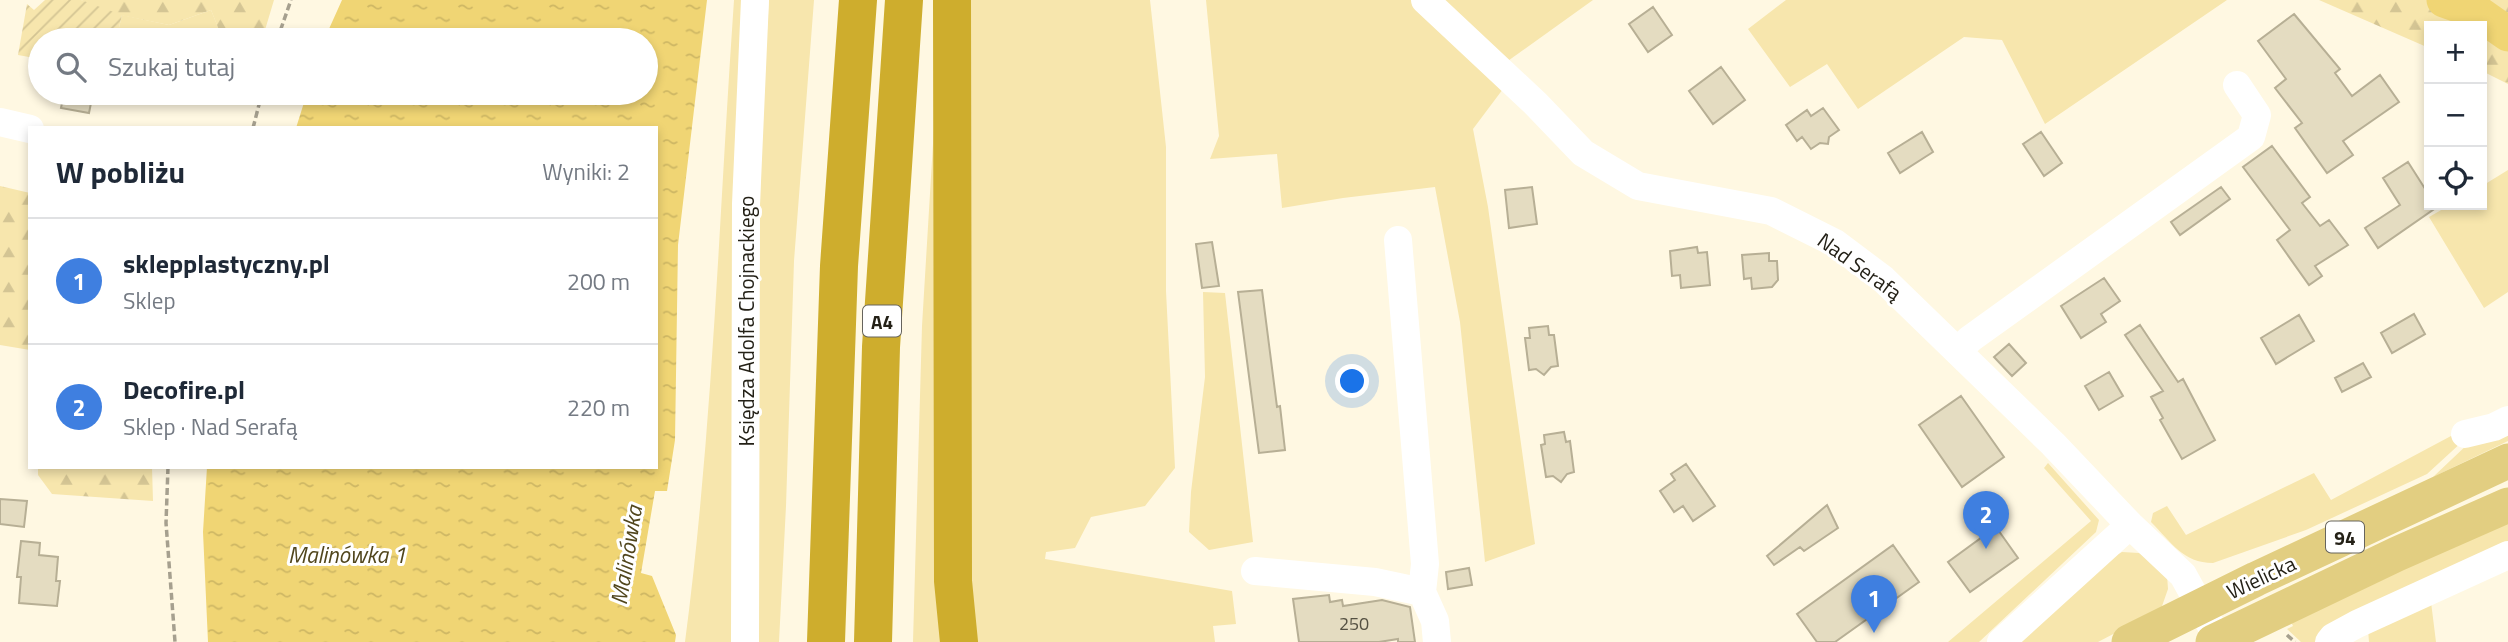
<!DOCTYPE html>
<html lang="pl">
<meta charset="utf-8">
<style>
:root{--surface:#fff;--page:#f6f6f7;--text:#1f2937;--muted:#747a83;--line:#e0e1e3;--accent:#7c3aed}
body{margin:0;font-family:"Titillium Web",sans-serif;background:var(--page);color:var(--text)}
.controls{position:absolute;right:21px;top:21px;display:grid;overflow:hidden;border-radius:0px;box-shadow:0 4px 10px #0003}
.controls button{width:63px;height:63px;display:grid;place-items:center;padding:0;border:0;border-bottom:2px solid var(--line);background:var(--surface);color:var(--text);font:35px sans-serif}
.you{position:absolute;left:1353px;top:382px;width:24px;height:24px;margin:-18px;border:5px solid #fff;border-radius:50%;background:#1a73e8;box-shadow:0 0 0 10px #1a73e833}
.badge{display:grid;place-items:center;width:46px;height:46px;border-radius:50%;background:var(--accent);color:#fff;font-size:23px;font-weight:700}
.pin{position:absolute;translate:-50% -58px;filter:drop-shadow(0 2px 4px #0008)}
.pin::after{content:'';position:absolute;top:37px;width:24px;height:21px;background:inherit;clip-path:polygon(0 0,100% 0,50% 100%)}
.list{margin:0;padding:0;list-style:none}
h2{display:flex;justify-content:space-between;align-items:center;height:91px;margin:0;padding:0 28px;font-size:30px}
h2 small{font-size:23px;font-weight:400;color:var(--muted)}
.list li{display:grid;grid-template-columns:46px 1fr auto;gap:21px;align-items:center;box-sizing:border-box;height:126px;padding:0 28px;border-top:2px solid var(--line)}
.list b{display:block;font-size:26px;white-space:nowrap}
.list p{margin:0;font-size:23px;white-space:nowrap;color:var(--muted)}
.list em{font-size:23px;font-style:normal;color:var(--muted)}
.icon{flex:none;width:38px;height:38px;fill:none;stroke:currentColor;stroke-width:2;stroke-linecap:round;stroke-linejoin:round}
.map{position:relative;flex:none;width:2508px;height:642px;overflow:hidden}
.search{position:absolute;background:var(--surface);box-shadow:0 4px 10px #0003;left:28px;top:28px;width:630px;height:77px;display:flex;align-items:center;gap:18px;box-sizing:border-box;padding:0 24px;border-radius:38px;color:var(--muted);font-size:26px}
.panel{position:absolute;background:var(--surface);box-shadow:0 4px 10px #0003;left:28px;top:126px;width:630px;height:343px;border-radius:0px}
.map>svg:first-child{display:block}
.grass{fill:#f7e6ad}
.forest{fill:url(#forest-firs)}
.garden{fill:url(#garden-furrows)}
.water{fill:url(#water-ripples)}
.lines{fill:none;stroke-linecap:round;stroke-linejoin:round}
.river{stroke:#f0d574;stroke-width:35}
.building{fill:#e4dcc1;stroke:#b7af95;stroke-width:2}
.path{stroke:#a6a08f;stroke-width:3.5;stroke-dasharray:7 3.5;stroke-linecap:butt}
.minor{stroke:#fff;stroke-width:28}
.major{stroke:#e2ce81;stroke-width:35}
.highway{stroke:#cead2d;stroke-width:38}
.labels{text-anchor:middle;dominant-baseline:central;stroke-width:6;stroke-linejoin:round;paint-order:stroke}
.number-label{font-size:18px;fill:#545042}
.shield{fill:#fff;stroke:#66645d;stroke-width:2}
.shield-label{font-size:19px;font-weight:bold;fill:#242117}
.street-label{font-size:21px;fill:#242117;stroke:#fff}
.water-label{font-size:23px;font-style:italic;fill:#51461d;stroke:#fff}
</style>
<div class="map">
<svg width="2508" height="642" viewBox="0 0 2508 642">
<defs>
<pattern id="forest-firs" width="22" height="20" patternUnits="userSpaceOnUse" patternTransform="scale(1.75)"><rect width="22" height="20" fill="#f7e6ad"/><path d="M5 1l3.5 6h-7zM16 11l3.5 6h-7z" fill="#d4c594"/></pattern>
<pattern id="garden-furrows" width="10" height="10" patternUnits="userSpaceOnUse" patternTransform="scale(1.75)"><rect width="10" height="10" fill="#f7e6ad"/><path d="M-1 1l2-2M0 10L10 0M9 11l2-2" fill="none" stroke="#d4c594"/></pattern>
<pattern id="water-ripples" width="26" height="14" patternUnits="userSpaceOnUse" patternTransform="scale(1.75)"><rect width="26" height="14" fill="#f0d574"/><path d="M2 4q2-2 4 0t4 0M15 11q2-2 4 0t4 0" fill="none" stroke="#ceb764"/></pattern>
</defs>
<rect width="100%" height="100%" fill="#fff8e2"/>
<path class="grass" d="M734 0H746L735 642H685C713 429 719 214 734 0Z
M769 0H814L794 261 786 506 779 642H755L761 123Z
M969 0H1150L1166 147V291L1175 468 1145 506 1091 517 1075 548 1046 552 1045 559 1232 591 1236 624 1213 626 1215 642H969Z
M1206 0H1411L1503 89 1473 129 1488 207 1535 544 1485 562 1460 322 1435 187 1343 198 1282 208 1277 154 1210 159 1219 136Z
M1436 0H1593L1505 63Z
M1786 0H2227L2045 124 2002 40 1964 37 1858 109 1827 64 1790 87 1748 29Z
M211 10 220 32 200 28 197 40H116L122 15 169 25Z
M936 94 944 642H913L922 326Z
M2508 170V292L2484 308 2429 217 2450 205H2482V186Z
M1203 292 1225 293 1253 542 1209 550 1189 532 1191 492 1205 377Z
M2508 434V441L2433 477 2470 442Z
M2451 436 2463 441 2427 474 2306 530 2213 563C2183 563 2171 542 2151 522L2153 513 2167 506 2186 535 2314 473 2331 500Z
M2048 463 2099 520 2096 532 1979 642H1948L2091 521 2044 468Z
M2508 520V550L2316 642H2301L2287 629 2293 626 2289 618Z
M2122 552 2139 553 2156 563 2167 575 2168 589 2161 609 2098 642H2018L2103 562Z
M2431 602 2436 642H2369L2368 629Z"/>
<path class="forest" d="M81 0H274L262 40H223L211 10 169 25 110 13Z
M2319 0H2508V84L2482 71V26H2429V48Z
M0 186 30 193V350L0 345Z
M38 467H152L153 501 52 494 38 475Z"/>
<path class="garden" d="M45 0H81L122 15 116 40H40V59L18 55 27 4 34 10Z"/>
<path class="water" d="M342 0H707L678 245 675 440 667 491H655L641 573 652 576 676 635 675 642H208L203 532 207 467H656V128H296L307 93H646V40H324Z"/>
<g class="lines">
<path class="river" d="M2444 0 2475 11 2508 34"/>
</g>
<path class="building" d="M1653 7 1672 35 1648 52 1629 24Z
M2294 14 2340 69 2335 73 2352 96 2380 75 2399 102 2343 141 2353 155 2327 173 2295 128 2302 123 2275 88 2286 79 2258 41Z
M1721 67 1745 100 1713 124 1689 91Z
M64 93H93L89 113 61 108Z
M1823 108 1839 130 1829 137 1828 144 1820 143 1811 149 1802 137 1797 141 1786 125 1807 110 1811 116Z
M1922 132 1933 152 1900 173 1888 153Z
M2041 132 2062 163 2044 176 2023 144Z
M2272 146 2310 197 2302 203 2320 226 2329 220 2348 245 2315 266 2322 276 2309 285 2277 240 2290 230 2243 167Z
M2408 162 2429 195V205H2435L2437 207 2378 248 2365 228 2400 205 2383 178Z
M1532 187 1537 224 1509 228 1505 190Z
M2221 187 2230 199 2180 235 2171 222Z
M1212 242 1219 286 1202 288 1196 244Z
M1697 247 1698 253 1707 252 1710 285 1681 288 1680 275 1672 276 1670 251Z
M1769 253V261H1777L1778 280 1772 287 1752 289 1751 278 1744 279 1742 255Z
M2104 278 2120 301 2101 314 2106 322 2081 338 2061 306Z
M1262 290 1277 407 1280 406 1285 450 1259 453 1238 292Z
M2414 314 2425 334 2392 353 2381 333Z
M2299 315 2314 341 2276 364 2261 338Z
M2140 325 2178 382 2183 379 2215 440 2182 459 2160 420 2163 418 2151 397 2163 391 2125 335Z
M1548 326 1549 335H1554L1558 366 1551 367 1544 375 1536 369 1529 370 1525 338H1530L1529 328Z
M2009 344 2026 363 2012 376 1994 357Z
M2363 363 2371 377 2342 392 2335 378Z
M2109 372 2123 396 2099 410 2085 386Z
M1961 396 2004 457 1962 487 1919 425Z
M1564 432 1566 442 1570 441 1574 472 1567 474 1561 482 1553 476 1546 477 1541 445 1545 444 1544 435Z
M1686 464 1715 506 1693 521 1683 506 1674 512 1660 491 1675 480 1671 474Z
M0 499 27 501 24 527 0 524Z
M1827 505 1838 528 1804 551 1800 547 1774 565 1767 556Z
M1996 527 2018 558 1970 592 1948 562Z
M21 541 40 543 39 555 58 557 56 581H60L57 606 19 603 21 577H17Z
M1893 545 1919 582 1835 642H1817L1797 614Z
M1469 568 1472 585 1448 589 1446 572Z
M1329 595 1330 602 1342 600 1343 606 1382 600 1410 607 1415 642H1398V639L1379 642H1299L1293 599Z"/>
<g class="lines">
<path class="path" d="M277 40 291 0
M253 128 262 93
M168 467 166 523 175 642
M2287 635 2295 642"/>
<path class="minor" d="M1425 0 1536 104 1583 153 1638 186 1771 211 1835 243 1883 279 2053 444 2130 525 2183 575 2220 642
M0 122 30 129
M1398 240 1425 564 1422 592
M1958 351 1970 339 2251 137 2257 115 2237 85
M2465 434 2494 427 2508 420
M1255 571 1375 582 1422 592 1435 621 1437 642
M745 642 746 204 755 0
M2001 642 2130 525
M2329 642 2333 637 2357 624 2508 555"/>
<path class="major" d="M2129 642 2256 579 2508 461
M2213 642 2397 554 2508 505"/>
<path class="highway" d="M952 0 953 581 959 642
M826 642 839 266 858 0
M873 642 881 347 904 0"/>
</g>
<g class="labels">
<g class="number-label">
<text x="1354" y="623">250</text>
</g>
<g class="shield">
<rect x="863" y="305.5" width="38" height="31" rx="5"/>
<rect x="2326" y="521.5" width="38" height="31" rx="5"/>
</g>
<g class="shield-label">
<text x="882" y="321">A4</text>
<text x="2345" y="537">94</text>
</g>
<g class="street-label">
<text transform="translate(1860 266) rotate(36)">Nad Serafą</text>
<text transform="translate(746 321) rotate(-90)">Księdza Adolfa Chojnackiego</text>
<text transform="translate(2261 577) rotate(-25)">Wielicka</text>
</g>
<g class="water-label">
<text x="347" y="554">Malinówka 1</text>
<text transform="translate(626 555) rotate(-81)">Malinówka</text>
</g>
</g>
</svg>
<div class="controls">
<button>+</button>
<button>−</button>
<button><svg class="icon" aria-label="locate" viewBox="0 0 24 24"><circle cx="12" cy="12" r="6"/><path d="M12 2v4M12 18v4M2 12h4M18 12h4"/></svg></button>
</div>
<div class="you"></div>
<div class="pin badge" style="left:1874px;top:633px;background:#3f7fe0">1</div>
<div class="pin badge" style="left:1986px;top:549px;background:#3f7fe0">2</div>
<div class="search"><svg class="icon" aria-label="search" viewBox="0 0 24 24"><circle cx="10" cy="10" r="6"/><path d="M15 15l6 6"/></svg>Szukaj tutaj</div>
<section class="panel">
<h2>W pobliżu<small>Wyniki: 2</small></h2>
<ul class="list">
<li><span class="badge" style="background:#3f7fe0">1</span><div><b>sklepplastyczny.pl</b><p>Sklep</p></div><em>200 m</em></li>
<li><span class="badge" style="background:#3f7fe0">2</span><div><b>Decofire.pl</b><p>Sklep · Nad Serafą</p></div><em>220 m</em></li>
</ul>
</section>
</div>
